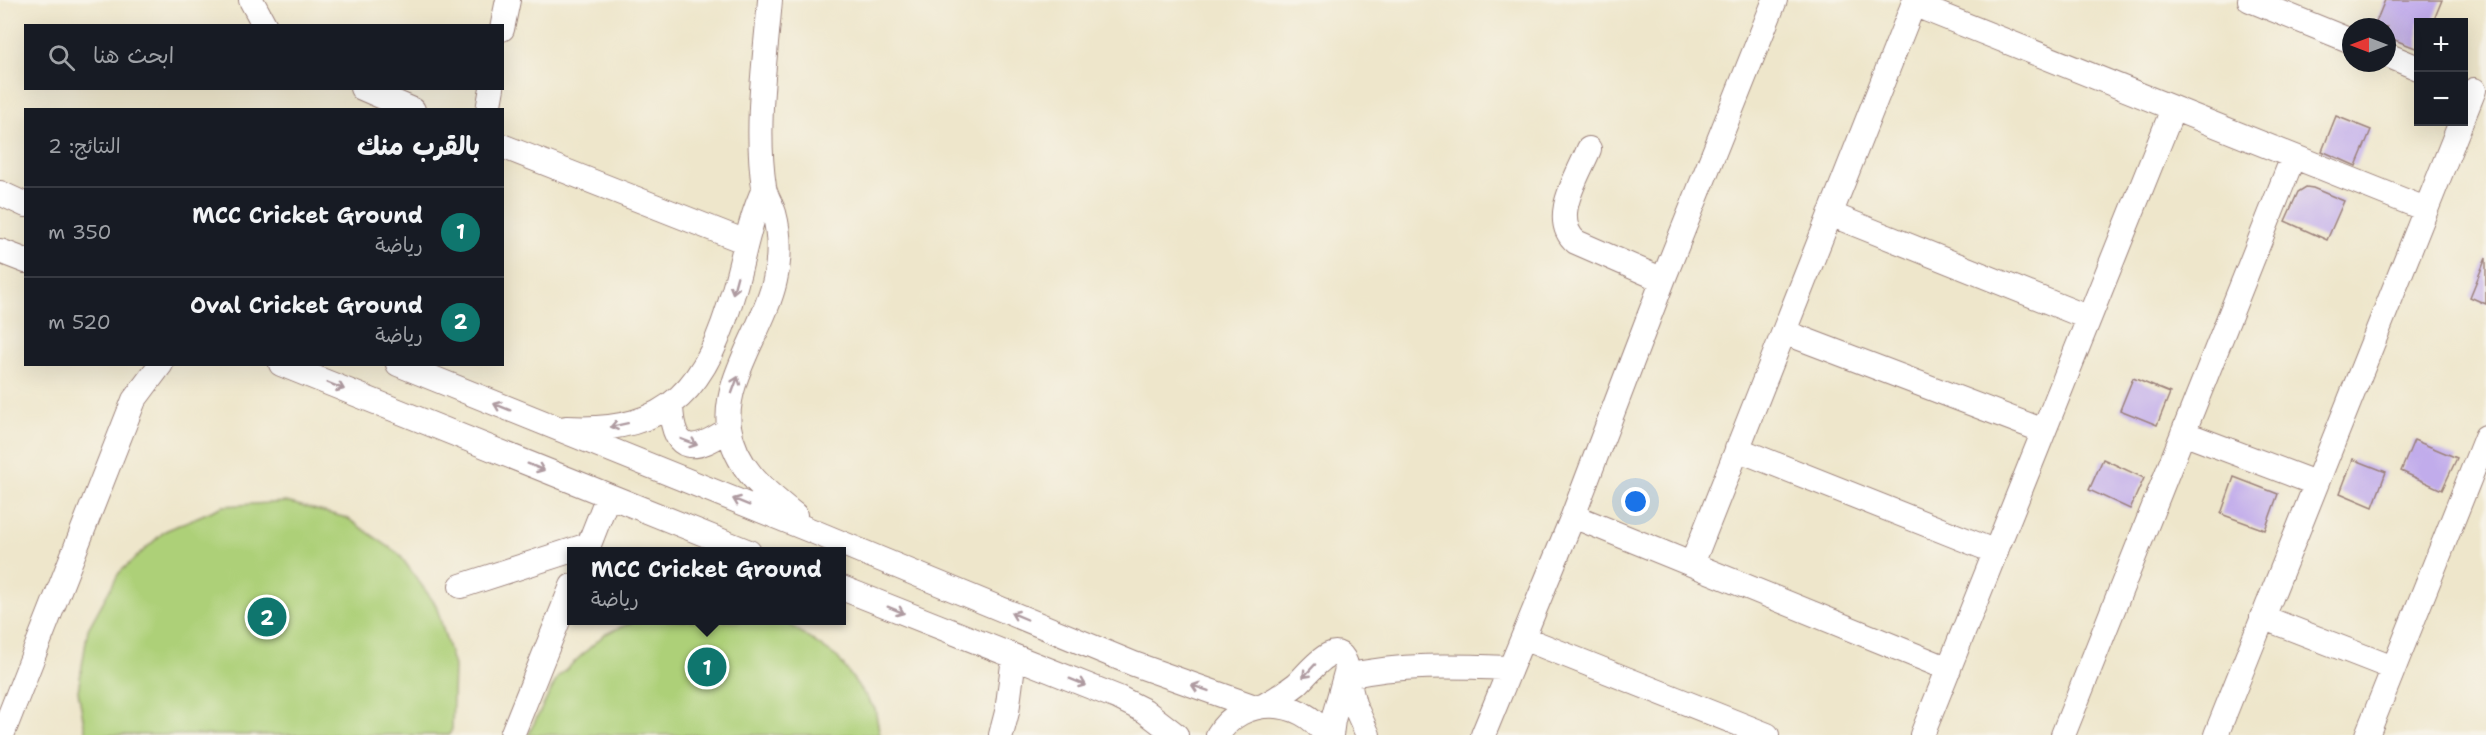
<!DOCTYPE html>
<html lang="ar">
<meta charset="utf-8">
<style>
:root{--surface:#171b24;--page:#20242c;--text:#f1f3f6;--muted:#9ea1a6;--line:#363941;--accent:#0f766e}
body{margin:0;font-family:"Shantell Sans","Playpen Sans Arabic",sans-serif;background:var(--page);color:var(--text);direction:rtl}
.controls{position:absolute;right:18px;top:18px;display:grid;overflow:hidden;border-radius:0px;box-shadow:0 6px 24px #0002}
.controls button{width:54px;height:54px;display:grid;place-items:center;padding:0;border:0;border-bottom:2px solid var(--line);background:var(--surface);color:var(--text);font:30px sans-serif}
.compass{position:absolute;left:2342px;top:18px;width:54px;height:54px;border-radius:50%;background:var(--surface);box-shadow:0 6px 24px #0002;rotate:270deg}
.you{position:absolute;left:1636px;top:502px;width:21px;height:21px;margin:-15px;border:4px solid #fff;border-radius:50%;background:#1a73e8;box-shadow:0 0 0 9px #1a73e833}
.badge{display:grid;place-items:center;width:39px;height:39px;border-radius:50%;background:var(--accent);color:#fff;font-size:20px;font-weight:700}
.pin{position:absolute;translate:-50% -50%;border:3px solid #fff;box-shadow:0 2px 6px #0006}
.popup{position:absolute;left:567px;top:547px;width:279px;height:78px;box-sizing:border-box;display:grid;place-content:center;border-radius:0px;background:var(--surface);filter:drop-shadow(0 2px 4px #0005);font-size:20px;white-space:nowrap;color:var(--muted)}
.popup b{font-size:22px;color:var(--text)}
.popup::after{content:'';position:absolute;left:50%;top:100%;margin-left:-12px;border:12px solid transparent;border-top-color:var(--surface)}
.list{margin:0;padding:0;list-style:none}
h2{display:flex;justify-content:space-between;align-items:center;height:78px;margin:0;padding:0 24px;font-size:26px}
h2 small{font-size:20px;font-weight:400;color:var(--muted)}
.list li{display:grid;grid-template-columns:39px 1fr auto;gap:18px;align-items:center;box-sizing:border-box;height:90px;padding:0 24px;border-top:2px solid var(--line)}
.list b{display:block;font-size:22px;white-space:nowrap}
.list p{margin:0;font-size:20px;white-space:nowrap;color:var(--muted)}
.list em{font-size:20px;font-style:normal;color:var(--muted)}
.icon{flex:none;width:33px;height:33px;fill:none;stroke:currentColor;stroke-width:2;stroke-linecap:round;stroke-linejoin:round}
.map{position:relative;flex:none;width:2486px;height:735px;overflow:hidden;direction:ltr}
.search{position:absolute;background:var(--surface);box-shadow:0 6px 24px #0002;left:24px;top:24px;width:480px;height:66px;display:flex;align-items:center;gap:15px;box-sizing:border-box;padding:0 21px;border-radius:0px;color:var(--muted);font-size:22px}
.panel{position:absolute;background:var(--surface);box-shadow:0 6px 24px #0002;left:24px;top:108px;width:480px;height:258px;border-radius:0px;direction:rtl}
.map>svg:first-child{display:block}
.green{fill:#add078;stroke:#7c7852;stroke-width:1.5}
.building{fill:#c1aceb}
.lines{fill:none;stroke-linecap:round;stroke-linejoin:round}
.minor-casing{stroke:#9c827b;stroke-width:26}
.minor{stroke:#fff;stroke-width:24}
.oneway{stroke:#ae9aa0}
</style>
<div class="map">
<svg width="2486" height="735" viewBox="0 0 2486 735">
<rect width="100%" height="100%" fill="#f7f3e8"/>
<filter id="ink" filterUnits="userSpaceOnUse"><feTurbulence type="fractalNoise" baseFrequency=".0167" numOctaves="2"/><feDisplacementMap in="SourceGraphic" scale="12" xChannelSelector="R" yChannelSelector="G"/><feConvolveMatrix kernelMatrix="1 2 1 2 8 2 1 2 1" color-interpolation-filters="sRGB"/></filter>
<filter id="wash" filterUnits="userSpaceOnUse"><feTurbulence type="fractalNoise" baseFrequency=".008" numOctaves="4" result="noise"/><feDisplacementMap in="SourceGraphic" scale="24" xChannelSelector="R" yChannelSelector="G"/><feGaussianBlur stdDeviation="1.35" result="paint"/><feColorMatrix in="noise" values="0 0 0 0 0 0 0 0 0 0 0 0 0 0 0 0 0 1.4 0 .05"/><feComposite in="paint" operator="in"/></filter>
<g filter="url(#wash)">
<rect width="100%" height="100%" fill="#eee6cb"/>
<path class="green" d="M286 502 347 518 399 554 436 605 454 666 452 729 449 735H86L78 691 88 629 119 573 165 531 223 506Z
M637 620 786 622 838 658 875 709 880 735H528L558 677 605 634Z"/>
<g id="blocks">
<path class="building" d="M2385 0H2442L2433 22H2418V49L2387 37V27H2374Z
M2336 116 2371 130 2356 166 2322 151Z
M2306 187 2313 188 2344 201 2327 240 2285 221 2298 192Z
M2486 258V304L2470 297Z
M2133 378 2170 393 2157 425 2120 410Z
M2414 440 2457 458 2442 490 2401 471Z
M2103 459 2144 478 2130 509 2089 490Z
M2353 459 2386 472 2373 507 2340 493Z
M2234 477 2278 494 2265 530 2221 514Z"/>
</g>
</g>
<g filter="url(#ink)">
<use href="#blocks" fill-opacity="0" stroke="#9c827b" stroke-width="1.5"/>
<g class="lines">
<g class="minor-casing">
<path id="minor" d="M251 0 265 26
M770 0C765 61 755 126 764 187 765 195 771 204 774 213 780 235 780 258 775 280 765 327 723 378 729 427 735 468 765 491 795 515
M2250 0 2351 41
M1913 4 2425 209
M502 29 508 0
M2387 55 2418 68
M362 88 413 110
M488 110 492 88
M2464 115 2474 90
M502 146 746 242
M1589 149C1578 176 1549 219 1576 242L1663 280
M0 193 26 205
M1830 214 2089 318
M0 251 26 261
M1784 332 2044 431
M281 364 749 552
M398 364 817 533 1134 664 1255 707
M671 406C673 456 695 452 729 429
M566 428C672 434 707 385 734 290 744 256 749 221 764 189
M2183 433 2315 483
M1737 449 1996 552
M1573 516 1949 669
M586 552 608 496
M1692 564 1915 0
M461 586 588 545
M842 588 1119 698 1145 711 1176 735
M2262 617 2393 668
M1523 638 1767 735
M1265 705C1276 699 1287 692 1297 684 1308 674 1340 630 1347 669L1333 720 1331 735
M2 735 134 400 161 364
M512 735 572 586
M1001 735 1007 712 1014 657
M1218 735C1241 695 1302 697 1325 735
M1368 735 1354 704 1347 676C1403 664 1453 666 1510 668
M1483 735 1573 516 1663 280 1775 0
M1922 735 2173 109
M2063 735 2293 157
M2216 735 2461 122
M2367 735 2486 437"/>
</g>
<use href="#minor" class="minor"/>
</g>
<defs><path id="oneway-shaft" d="M-6 0H5M1.5-3L5.5 0L1.5 3" fill="none" stroke-width="1.6" stroke-linecap="round" stroke-linejoin="round" transform="scale(1.5)"/></defs>
<g class="oneway">
<use href="#oneway-shaft" transform="translate(735 285) rotate(105)"/>
<use href="#oneway-shaft" transform="translate(735 385) rotate(-70)"/>
<use href="#oneway-shaft" transform="translate(336 386) rotate(22)"/>
<use href="#oneway-shaft" transform="translate(502 407) rotate(-158)"/>
<use href="#oneway-shaft" transform="translate(619 425) rotate(168)"/>
<use href="#oneway-shaft" transform="translate(689 442) rotate(20)"/>
<use href="#oneway-shaft" transform="translate(536 467) rotate(22)"/>
<use href="#oneway-shaft" transform="translate(741 502) rotate(-158)"/>
<use href="#oneway-shaft" transform="translate(896 610) rotate(22)"/>
<use href="#oneway-shaft" transform="translate(1019 616) rotate(-157)"/>
<use href="#oneway-shaft" transform="translate(1309 671) rotate(133)"/>
<use href="#oneway-shaft" transform="translate(1078 682) rotate(22)"/>
<use href="#oneway-shaft" transform="translate(1200 688) rotate(-161)"/>
</g>
</g>
</svg>
<div class="controls">
<button>+</button>
<button>−</button>
</div>
<svg class="compass" viewBox="-18 -18 36 36"><path d="M0-13l5 13h-10z" fill="#e53935"/><path d="M0 13l5-13h-10z" fill="#9ea1a6"/></svg>
<div class="you"></div>
<div class="pin badge" style="left:707px;top:667px">1</div>
<div class="popup"><b>MCC Cricket Ground</b>رياضة</div>
<div class="pin badge" style="left:267px;top:617px">2</div>
<div class="search"><svg class="icon" aria-label="search" viewBox="0 0 24 24"><circle cx="10" cy="10" r="6"/><path d="M15 15l6 6"/></svg>ابحث هنا</div>
<section class="panel">
<h2>بالقرب منك<small>النتائج: 2</small></h2>
<ul class="list">
<li><span class="badge">1</span><div><b>MCC Cricket Ground</b><p>رياضة</p></div><em>350 m</em></li>
<li><span class="badge">2</span><div><b>Oval Cricket Ground</b><p>رياضة</p></div><em>520 m</em></li>
</ul>
</section>
</div>
